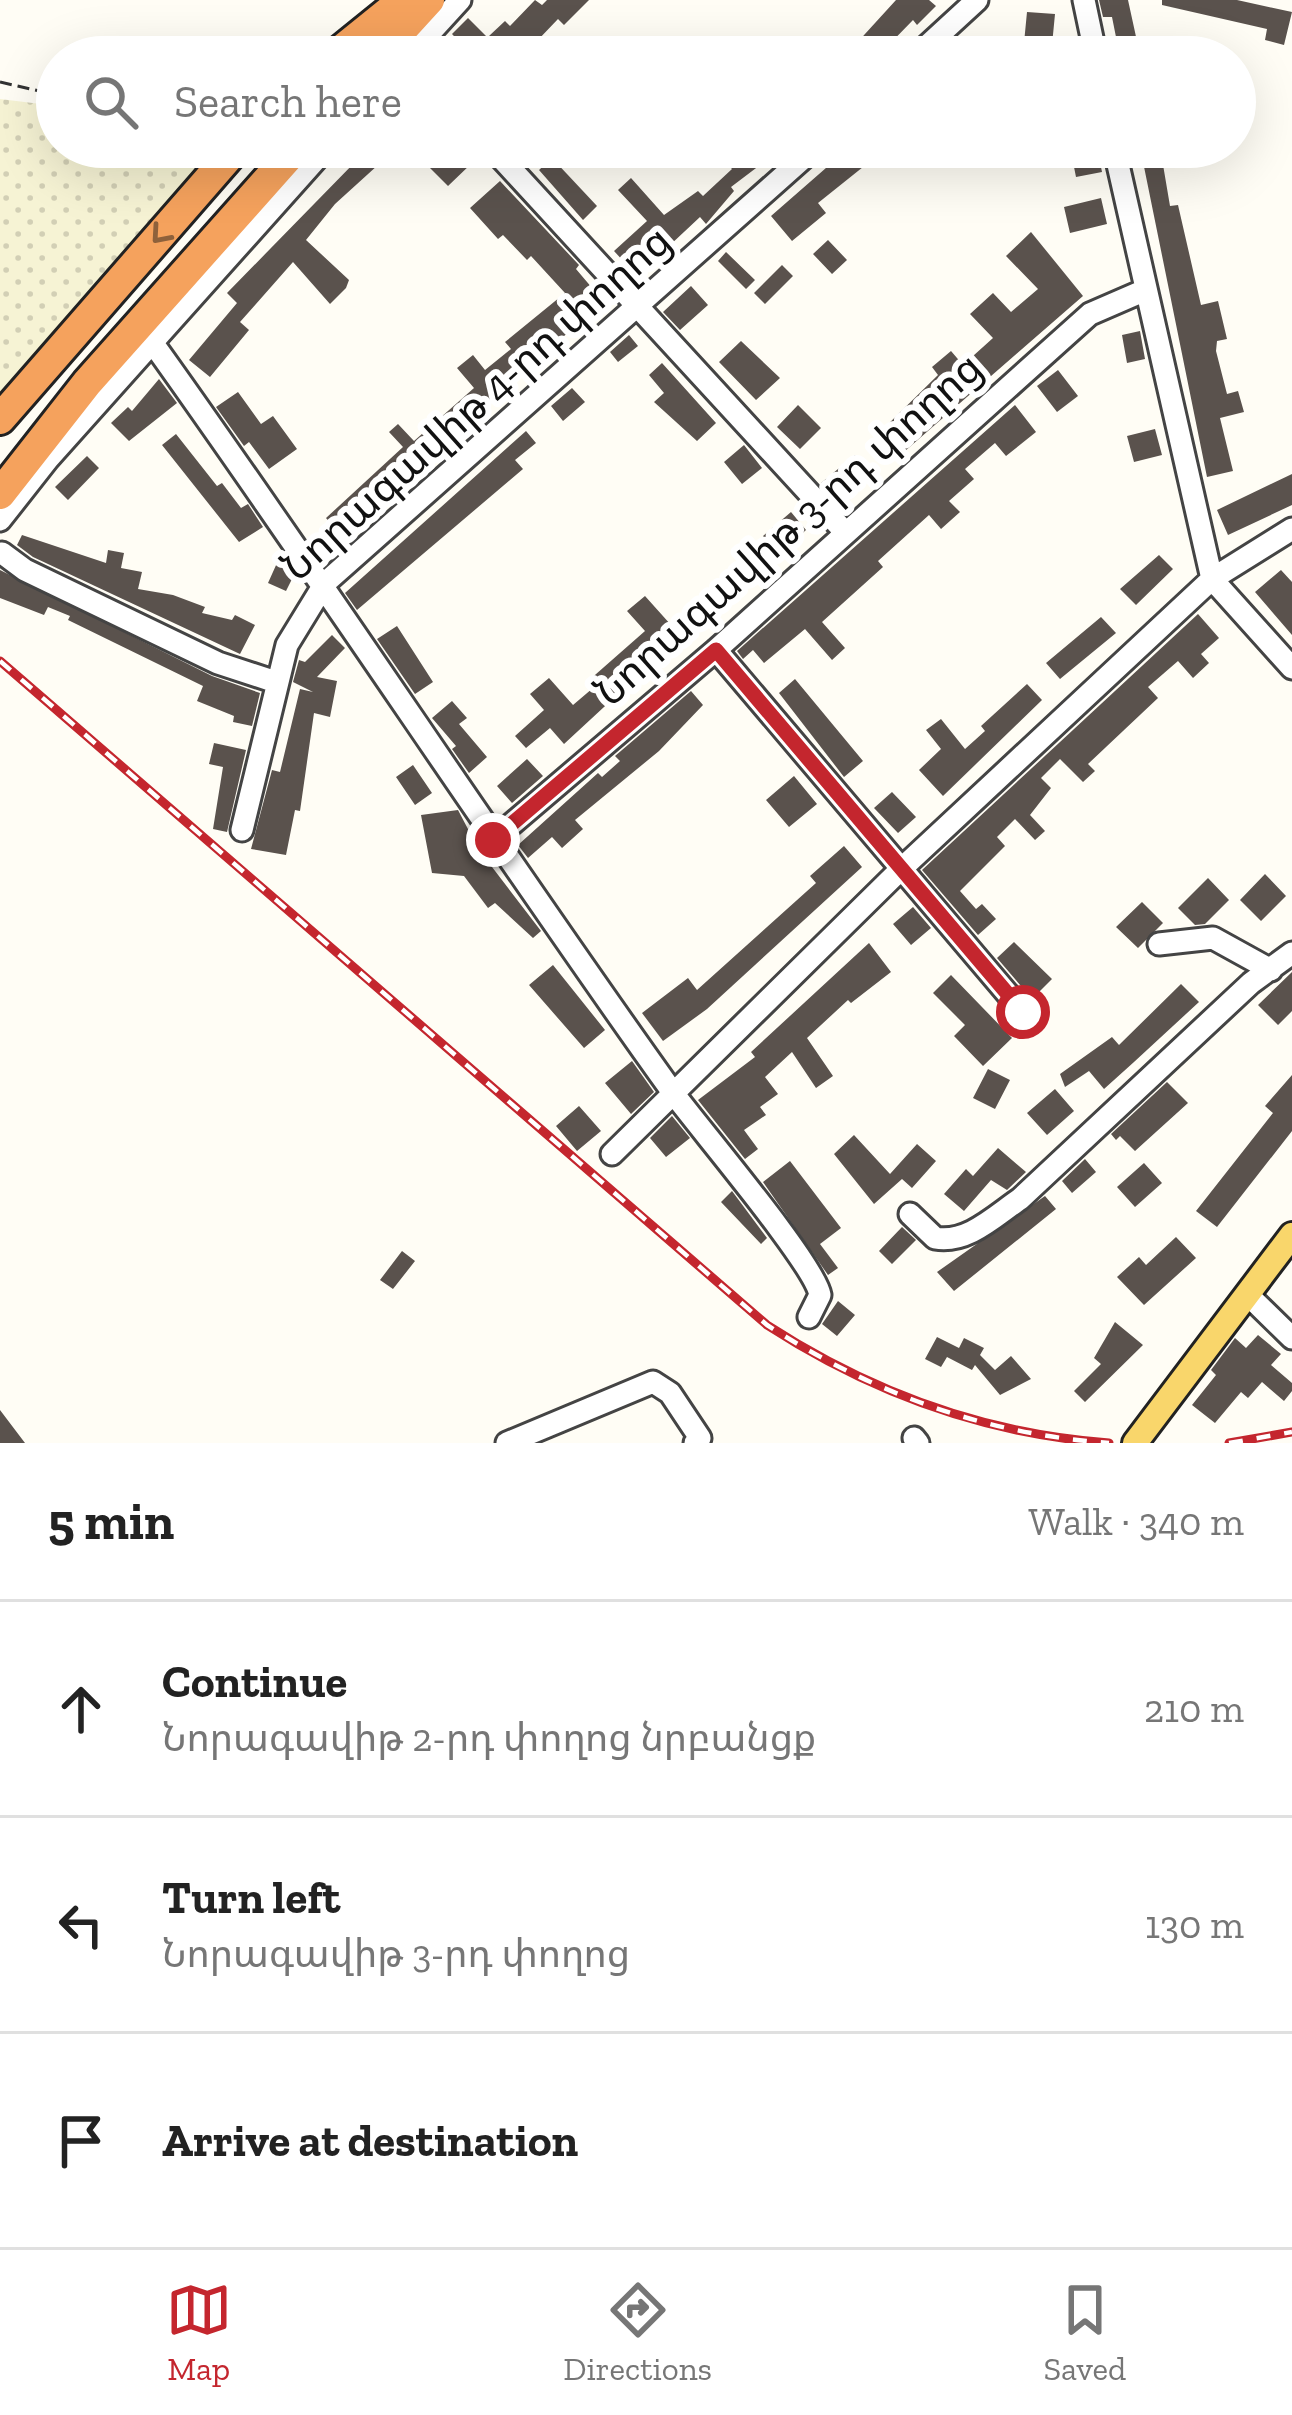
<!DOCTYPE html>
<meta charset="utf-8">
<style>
:root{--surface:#fff;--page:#f2f2f2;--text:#222;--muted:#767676;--line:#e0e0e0;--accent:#c4262e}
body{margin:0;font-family:"Zilla Slab","Noto Sans Armenian",serif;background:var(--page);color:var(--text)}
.stop{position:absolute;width:36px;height:36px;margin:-27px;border:9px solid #c4262e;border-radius:50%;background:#fff}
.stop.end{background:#c4262e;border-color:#fff;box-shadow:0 3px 12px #0008}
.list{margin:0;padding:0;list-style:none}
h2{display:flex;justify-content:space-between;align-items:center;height:156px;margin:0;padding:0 48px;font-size:51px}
h2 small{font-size:39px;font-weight:400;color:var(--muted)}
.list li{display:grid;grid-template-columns:78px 1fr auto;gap:36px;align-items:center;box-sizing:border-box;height:216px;padding:0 48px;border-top:3px solid var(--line)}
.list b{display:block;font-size:45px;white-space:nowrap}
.list p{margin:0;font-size:39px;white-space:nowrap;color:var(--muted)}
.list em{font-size:39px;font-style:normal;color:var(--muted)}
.icon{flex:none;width:66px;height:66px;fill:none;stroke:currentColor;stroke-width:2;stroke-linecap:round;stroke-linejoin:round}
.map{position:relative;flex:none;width:1292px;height:1443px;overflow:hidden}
.search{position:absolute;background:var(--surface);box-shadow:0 12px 48px #0002;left:36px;right:36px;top:36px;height:132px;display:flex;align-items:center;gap:30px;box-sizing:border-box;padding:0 42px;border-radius:66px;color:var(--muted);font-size:45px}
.sheet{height:804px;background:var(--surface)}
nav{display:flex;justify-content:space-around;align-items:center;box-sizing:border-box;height:168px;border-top:3px solid var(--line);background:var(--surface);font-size:33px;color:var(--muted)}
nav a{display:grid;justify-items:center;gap:6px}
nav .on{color:var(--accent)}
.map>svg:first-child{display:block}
.farmland{fill:url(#farmland-dots)}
.building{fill:#5a524d}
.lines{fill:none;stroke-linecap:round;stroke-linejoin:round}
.minor-casing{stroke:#444;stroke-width:27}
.major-casing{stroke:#222;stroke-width:30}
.highway-casing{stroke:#222;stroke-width:36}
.path{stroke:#333;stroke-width:3;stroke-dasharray:12 6;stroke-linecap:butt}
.minor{stroke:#fff;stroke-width:21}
.major{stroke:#f9d66b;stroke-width:24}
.highway{stroke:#f5a25d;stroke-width:30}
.rail-casing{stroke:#c4262e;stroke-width:9}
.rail{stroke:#fff;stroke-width:4.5;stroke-dasharray:14;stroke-linecap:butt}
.oneway{stroke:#8e613b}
.route{stroke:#c4262e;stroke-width:15}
.labels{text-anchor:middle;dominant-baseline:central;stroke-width:12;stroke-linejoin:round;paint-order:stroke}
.street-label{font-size:42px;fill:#111;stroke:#fff}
</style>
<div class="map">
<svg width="1292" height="1443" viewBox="0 0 1292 1443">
<defs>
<pattern id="farmland-dots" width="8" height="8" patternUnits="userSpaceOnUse" patternTransform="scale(3)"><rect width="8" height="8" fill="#f6f3d4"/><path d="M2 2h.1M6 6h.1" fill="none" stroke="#d2cfb5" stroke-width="1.8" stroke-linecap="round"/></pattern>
</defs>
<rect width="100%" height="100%" fill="#fffdf5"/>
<path class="farmland" d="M0 99 57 106V147L224 148 0 393Z"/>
<path class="building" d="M535 0 542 5 547 0H589L564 25 558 19 536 42 531 38 508 57 489 36 505 21 510 26Z
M896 0H929L936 6 917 25 913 20 877 57H844Z
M1099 0H1128L1140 55 1120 57 1112 17H1103Z
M1162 0H1237L1292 12 1284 45 1265 40 1267 29 1162 5Z
M1027 12 1055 14 1052 45 1024 43Z
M468 18 487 37 470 53 452 34Z
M1077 44 1080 57H1040L1039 51Z
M347 147H381L389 155 335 204 306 240 349 280 346 288 330 304 293 262 240 322 249 330 210 377 189 360 237 303 227 293 358 159Z
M427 147H457L472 163 448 186 418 156Z
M727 147H784L731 187 734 191 706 224 700 217 637 276 614 251 647 221 618 190 631 178 664 215 698 191 703 196 732 169 719 155Z
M850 147H888L818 203 826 213 792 241 771 216Z
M1070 147H1097L1102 172 1076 177Z
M1140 147H1160L1170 206 1178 205 1201 305 1218 301 1227 339 1217 341 1216 351 1227 394 1238 391 1244 412 1220 418 1233 471 1207 477Z
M552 158 597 206 583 220 539 170Z
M500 181 579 265 576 269 604 302 448 435 453 441 341 536 326 518 403 447 389 432 398 424 414 441 474 388 457 368 473 355 485 370 511 349 505 342 565 293 531 256 527 260 503 235 498 239 470 208Z
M1101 198 1107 224 1070 233 1064 207Z
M1031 232 1083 296 897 458 877 435 938 375 932 367 951 351 963 365 993 338 970 314 993 293 1011 312 1038 289 1006 256Z
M828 240 847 260 832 274 813 254Z
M726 252 755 280 746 289 718 261Z
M782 265 793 276 765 304 754 293Z
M691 286 708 305 680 330 663 312Z
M1140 331 1145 359 1127 363 1122 335Z
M629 335 638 346 618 362 610 352Z
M741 341 780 378 756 400 719 362Z
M662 363 716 423 697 441 654 402 664 393 649 375Z
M1058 370 1078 396 1057 412 1037 386Z
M159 379 177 403 129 441 111 423 128 407 132 411Z
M572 388 585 402 563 421 551 406Z
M238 392 261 424 273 416 297 449 269 469 249 442 244 446 216 407Z
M798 405 821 428 800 449 777 427Z
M1015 405 1036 432 1006 456 995 443 965 469 974 479 949 501 960 512 941 529 929 515 878 561 883 567 822 622 845 648 832 660 805 629 764 663 753 650 743 659 737 651Z
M1155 429 1162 455 1134 462 1127 436Z
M526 431 536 443 515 460 523 469 357 610 345 593Z
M176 434 217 486 222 483 241 508 248 504 263 527 239 542 162 445Z
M744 445 762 468 742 484 724 462Z
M855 455 872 476 839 503 821 483Z
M87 456 99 468 68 500 55 487Z
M1292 474V505L1228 535 1217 510Z
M791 512 806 530 779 554 763 536Z
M22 535 106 563 108 550 124 553 121 568 142 572 138 589 173 595 205 607 202 613 232 620 235 615 255 625 240 654 33 557 17 545Z
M1159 555 1173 569 1136 605 1120 589Z
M746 556 761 572 684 633 564 744 550 728 526 748 515 736 544 710 530 694 549 678 573 705 593 688 587 682 645 631 627 611 645 596 671 625Z
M277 563 295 573 286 591 268 583Z
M0 570 212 676 260 693 252 726 233 722 234 716 197 701 203 686 68 620 70 616 48 607 44 615 0 598Z
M1281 570 1292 582V635L1255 592Z
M1198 614 1219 638 1201 654 1209 663 1193 678 1178 661 1148 687 1158 698 1088 764 1095 771 1083 782 1060 759 1041 778 1051 788 1030 815 1045 831 1035 840 1015 819 997 837 1005 846 960 891 976 909 982 904 996 919 978 935 922 870Z
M1101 617 1116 633 1060 679 1046 663Z
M397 626 433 682 415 694 377 639Z
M332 635 345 648 317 677 337 681 330 717 314 713 300 811 295 810 286 855 251 849 272 770 280 772 300 689 313 692 293 682 299 660 305 662Z
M795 679 863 761 844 777 779 693Z
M1027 684 1042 700 943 796 919 770 941 749 926 730 941 719 965 749 985 731 981 726Z
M691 691 703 705 659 751 575 820 583 829 562 848 552 837 528 858 518 845 598 773 602 777 620 761 615 756Z
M452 701 467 718 459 724 487 757 469 773 452 749 456 746 432 718Z
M214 743 246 750 227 832 213 829 223 767 209 764Z
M527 759 543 776 512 803 497 786Z
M413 765 432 793 415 805 396 777Z
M794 776 817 804 789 827 766 800Z
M892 792 916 817 898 833 874 808Z
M458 810 479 850 541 931 533 938 495 903 488 908 464 876 432 873 421 815Z
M844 846 862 867 707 1009 663 1041 642 1013 688 978 697 990 816 883 810 876Z
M1265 874 1286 896 1261 921 1240 900Z
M1208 878 1229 900 1205 924 1195 925 1178 908Z
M1142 902 1163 923 1138 948 1116 927Z
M913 907 931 928 911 945 893 924Z
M1014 942 1052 979 1032 999 997 958Z
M869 943 891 972 851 1003 848 1000 807 1038 833 1076 816 1088 792 1052 765 1077 778 1094 760 1107 766 1115 744 1130 758 1149 745 1159 698 1100 755 1057 751 1052Z
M553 965 605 1030 584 1048 529 985Z
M1292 972V1011L1278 1025 1258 1005Z
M951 975 1012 1038 983 1066 954 1036 965 1025 933 993Z
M1181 984 1199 1002 1134 1062 1104 1089 1089 1071 1065 1087 1060 1074 1112 1037 1119 1045Z
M632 1061 654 1092 631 1114 605 1083Z
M988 1069 1010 1080 995 1109 973 1098Z
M1292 1075V1131L1217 1227 1196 1211 1273 1113 1265 1106Z
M1167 1082 1188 1103 1135 1151 1120 1136 1116 1140 1111 1134Z
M1055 1089 1074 1111 1047 1135 1027 1113Z
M579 1106 601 1131 577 1151 556 1126Z
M672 1116 690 1138 666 1157 650 1138Z
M854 1135 890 1174 917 1144 936 1161 912 1188 902 1179 874 1204 834 1154Z
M998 1148 1026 1172 1007 1190 991 1180 964 1211 944 1194 966 1169 973 1176Z
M1085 1159 1096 1172 1072 1193 1062 1181Z
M790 1161 841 1228 820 1244 838 1268 828 1275 763 1182Z
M1144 1163 1162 1183 1135 1207 1117 1187Z
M732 1191 767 1238 761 1244 721 1202Z
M1045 1196 1056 1209 954 1291 937 1272Z
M902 1227 916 1240 892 1264 879 1251Z
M1176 1237 1196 1258 1144 1305 1117 1277 1139 1257 1146 1265Z
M402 1251 415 1261 393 1289 380 1280Z
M838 1301 855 1315 837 1336 822 1324Z
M1115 1322 1143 1345 1085 1402 1074 1391 1101 1364 1094 1358Z
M1258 1335 1281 1354 1271 1365 1292 1383V1391L1284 1401 1262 1382 1248 1398 1241 1392 1215 1423 1192 1405 1216 1375 1211 1370 1235 1338 1246 1348Z
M937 1337 959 1348 964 1338 984 1348 980 1355 995 1370 1011 1356 1031 1379 1000 1395 975 1365 972 1370 947 1357 941 1367 925 1359Z
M0 1410 25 1443H0Z"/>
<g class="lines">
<g class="minor-casing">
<path id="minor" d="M1084 0 1096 57
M408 57 460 0
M915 57 977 0
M491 147 844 531
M1114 147 1212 579 1292 668
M152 342C329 589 494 843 671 1090 698 1127 815 1264 820 1295L809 1317
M0 520 48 459 327 147
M2 553 25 570 218 663 276 682
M716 650 1023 1012
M242 830 287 645 325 583 816 147
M493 840 716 650 1090 314 1143 291
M1159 944 1213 938 1271 970
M612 1154 899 871 1212 579 1292 529
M910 1214 935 1238C967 1244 995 1216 1020 1199L1251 983 1292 953
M1247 1294 1292 1338
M914 1438 918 1443
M507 1443 653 1382 670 1393 700 1438 695 1443"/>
</g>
<g class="major-casing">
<path id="major" d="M1135 1443 1292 1235"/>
</g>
<g class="highway-casing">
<path id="highway" d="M333 57 401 2
M377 57 429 0
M0 419 237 147
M0 494 87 383 297 147"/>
</g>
<path class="path" d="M0 82 57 95"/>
<use href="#minor" class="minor"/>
<use href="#major" class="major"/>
<use href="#highway" class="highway"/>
<g class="rail-casing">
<path id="rail" d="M0 661 767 1325C872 1393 984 1434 1109 1443
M1229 1443 1292 1432"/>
</g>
<use href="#rail" class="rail"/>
</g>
<defs><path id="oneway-chevron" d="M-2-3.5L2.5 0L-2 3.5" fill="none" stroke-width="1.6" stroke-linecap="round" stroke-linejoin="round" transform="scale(3)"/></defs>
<use class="oneway" href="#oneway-chevron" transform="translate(160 235) rotate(131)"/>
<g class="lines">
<path class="route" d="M493 840 716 650 1023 1012"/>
</g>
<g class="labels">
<g class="street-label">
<text transform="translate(476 403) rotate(-42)">Նորագավիթ 4-րդ փողոց</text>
<text transform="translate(788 529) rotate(-42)">Նորագավիթ 3-րդ փողոց</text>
</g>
</g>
</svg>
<div class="stop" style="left:1023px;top:1012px"></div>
<div class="stop end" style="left:493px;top:840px"></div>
<div class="search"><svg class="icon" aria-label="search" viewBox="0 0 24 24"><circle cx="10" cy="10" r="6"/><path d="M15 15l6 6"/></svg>Search here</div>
</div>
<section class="sheet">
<h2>5 min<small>Walk · 340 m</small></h2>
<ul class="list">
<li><svg class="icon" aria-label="ahead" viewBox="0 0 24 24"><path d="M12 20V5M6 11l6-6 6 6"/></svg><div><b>Continue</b><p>Նորագավիթ 2-րդ փողոց նրբանցք</p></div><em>210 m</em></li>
<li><svg class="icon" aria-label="left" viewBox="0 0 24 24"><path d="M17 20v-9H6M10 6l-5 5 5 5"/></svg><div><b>Turn left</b><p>Նորագավիթ 3-րդ փողոց</p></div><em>130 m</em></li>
<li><svg class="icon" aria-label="arrive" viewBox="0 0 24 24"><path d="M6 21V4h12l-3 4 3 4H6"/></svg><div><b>Arrive at destination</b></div></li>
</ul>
</section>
<nav>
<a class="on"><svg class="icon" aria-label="map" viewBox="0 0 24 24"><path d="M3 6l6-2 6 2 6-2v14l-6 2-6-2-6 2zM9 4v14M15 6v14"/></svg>Map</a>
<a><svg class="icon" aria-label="directions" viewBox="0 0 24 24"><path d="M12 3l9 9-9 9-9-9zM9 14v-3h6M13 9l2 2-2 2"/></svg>Directions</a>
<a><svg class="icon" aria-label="saved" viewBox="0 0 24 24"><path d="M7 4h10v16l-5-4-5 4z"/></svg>Saved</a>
</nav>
